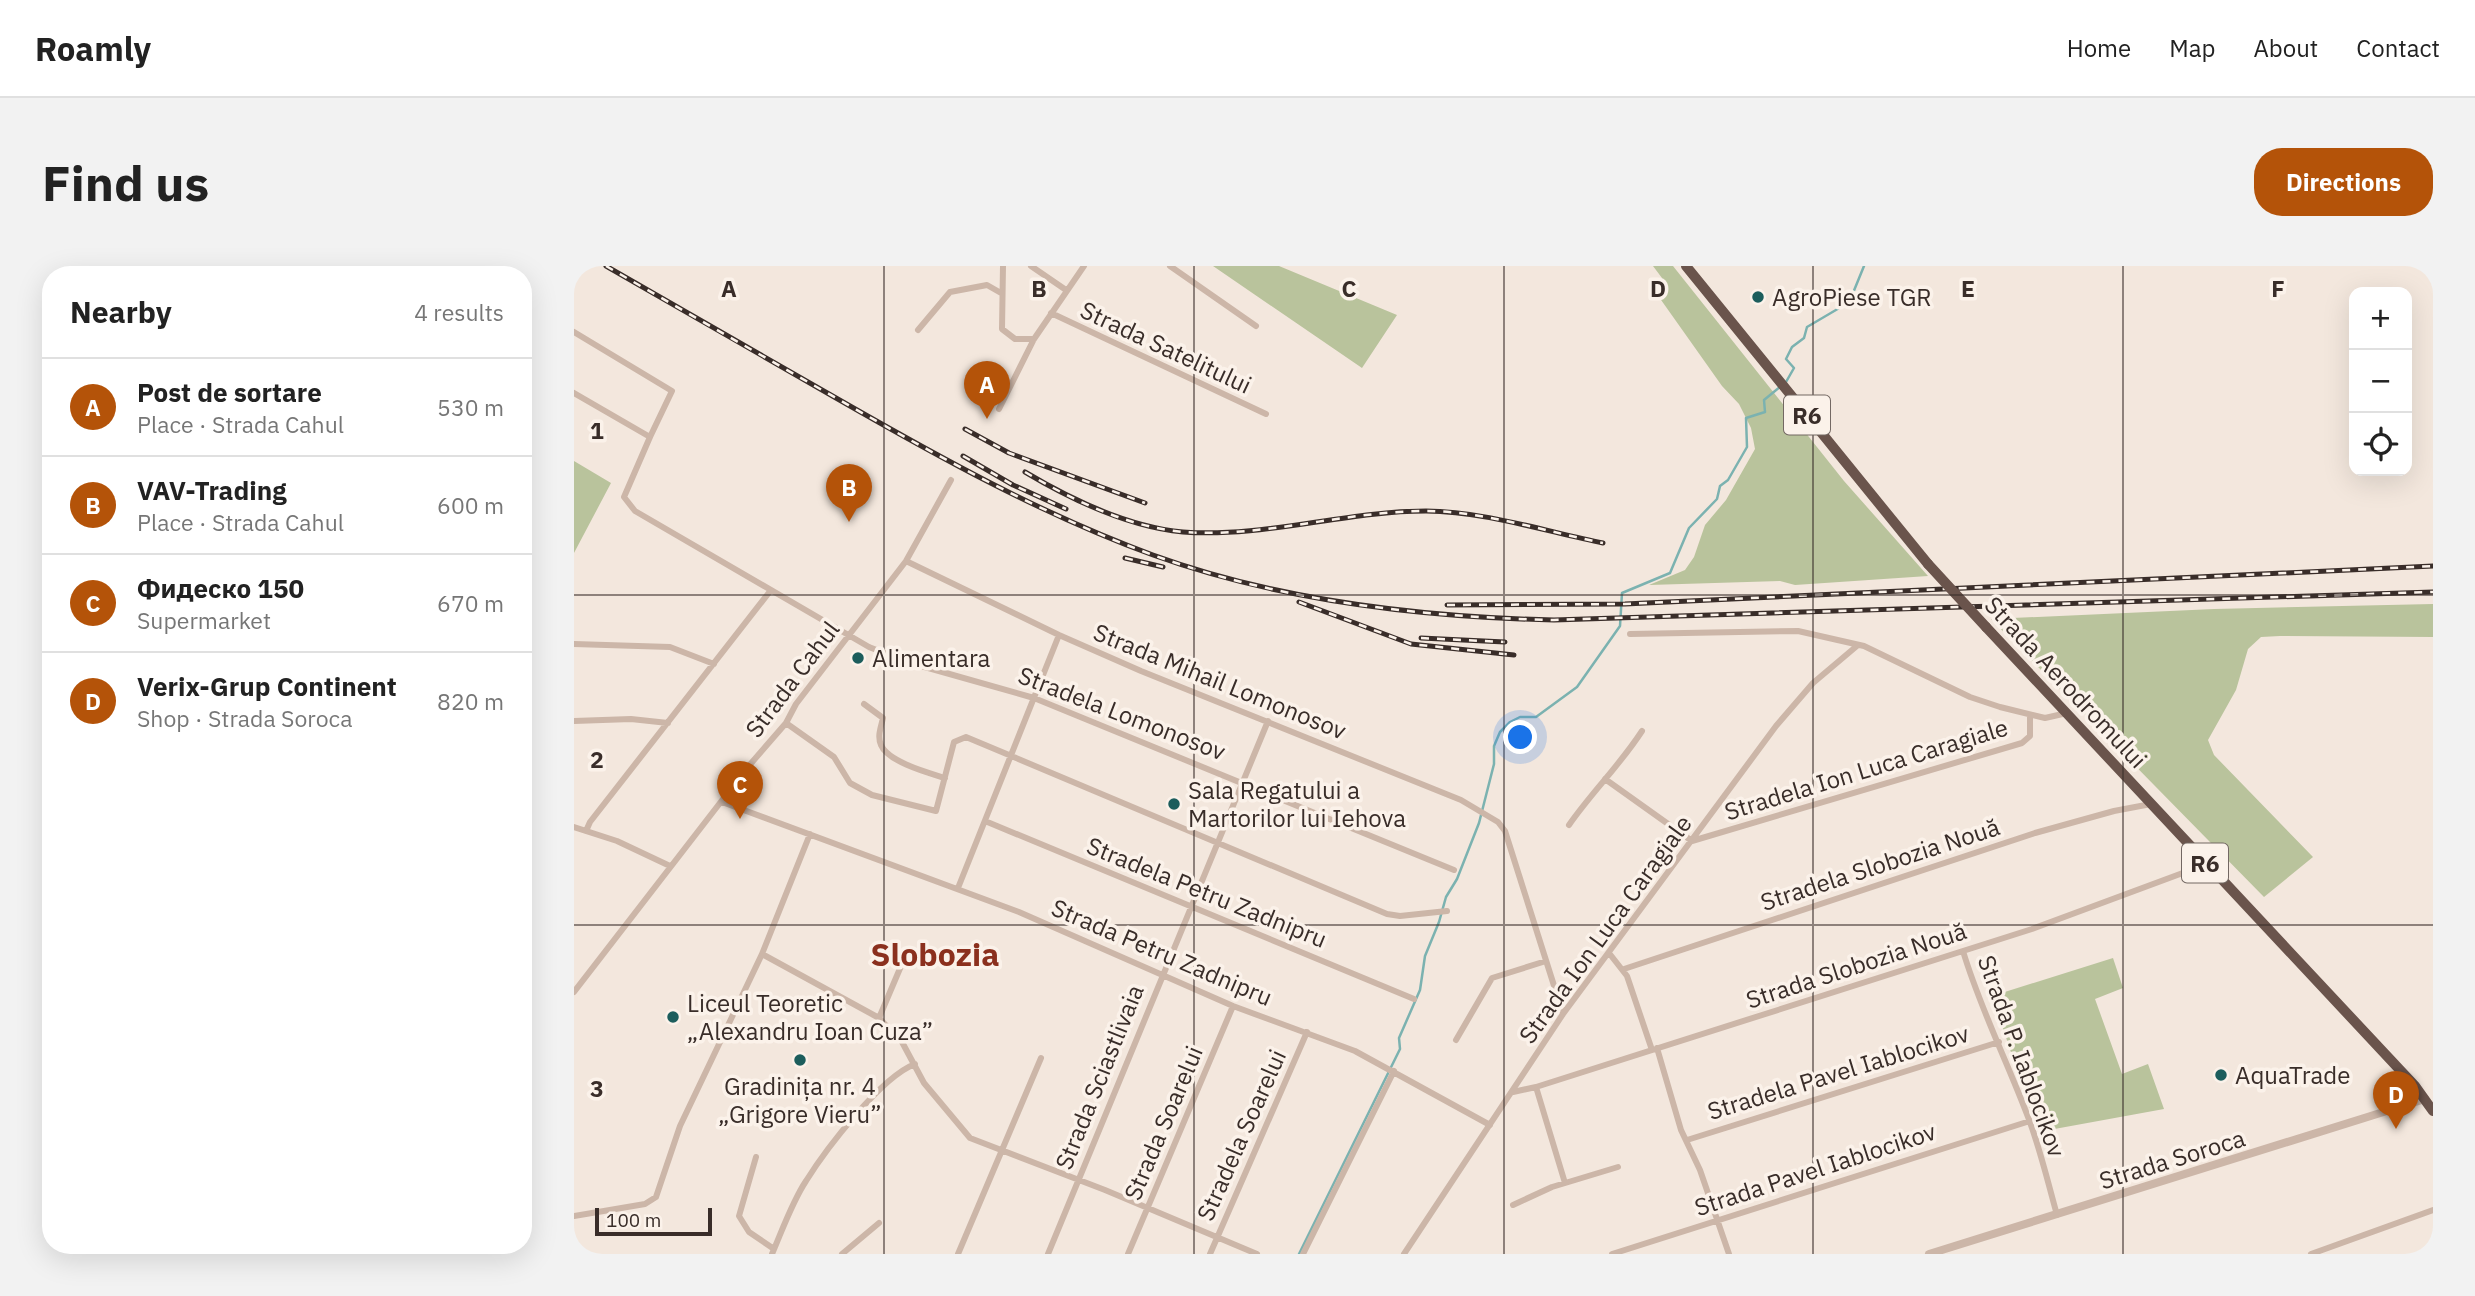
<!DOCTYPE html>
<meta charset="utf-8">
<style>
:root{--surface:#fff;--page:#f2f2f2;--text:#222;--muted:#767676;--line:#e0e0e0;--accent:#b45309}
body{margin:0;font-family:"IBM Plex Sans",sans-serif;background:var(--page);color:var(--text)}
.controls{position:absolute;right:21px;top:21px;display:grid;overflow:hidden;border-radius:14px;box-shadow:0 7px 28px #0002}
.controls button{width:63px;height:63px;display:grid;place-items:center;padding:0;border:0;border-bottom:2px solid var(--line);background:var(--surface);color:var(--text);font:35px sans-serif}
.scale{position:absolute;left:21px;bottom:18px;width:117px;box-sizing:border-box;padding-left:7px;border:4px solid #392d29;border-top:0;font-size:19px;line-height:24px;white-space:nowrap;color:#392d29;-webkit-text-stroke:5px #fbf2ea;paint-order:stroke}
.you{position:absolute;left:947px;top:472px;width:24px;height:24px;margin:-18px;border:5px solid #fff;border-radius:50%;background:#1a73e8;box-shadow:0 0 0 10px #1a73e833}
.badge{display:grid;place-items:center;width:46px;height:46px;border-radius:50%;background:var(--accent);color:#fff;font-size:23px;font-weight:700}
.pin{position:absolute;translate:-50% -58px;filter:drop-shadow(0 2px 4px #0008)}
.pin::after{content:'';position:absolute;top:37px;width:24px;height:21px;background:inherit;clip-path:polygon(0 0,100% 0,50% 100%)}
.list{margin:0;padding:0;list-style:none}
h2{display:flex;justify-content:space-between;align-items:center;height:91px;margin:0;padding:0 28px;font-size:30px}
h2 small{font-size:23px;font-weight:400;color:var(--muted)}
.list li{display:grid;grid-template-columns:46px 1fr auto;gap:21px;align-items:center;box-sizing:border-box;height:98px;padding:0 28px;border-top:2px solid var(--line)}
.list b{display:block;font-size:26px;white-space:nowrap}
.list p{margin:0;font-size:23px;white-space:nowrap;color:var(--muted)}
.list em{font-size:23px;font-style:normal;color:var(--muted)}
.icon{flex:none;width:38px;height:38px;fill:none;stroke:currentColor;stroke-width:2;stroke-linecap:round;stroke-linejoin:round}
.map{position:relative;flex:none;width:1859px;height:988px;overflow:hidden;border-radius:28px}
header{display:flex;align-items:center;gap:42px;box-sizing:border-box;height:98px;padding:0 35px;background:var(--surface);border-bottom:2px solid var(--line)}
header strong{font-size:33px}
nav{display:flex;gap:38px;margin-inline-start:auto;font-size:24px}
.intro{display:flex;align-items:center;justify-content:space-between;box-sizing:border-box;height:168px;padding:0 42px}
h1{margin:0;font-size:49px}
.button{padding:18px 32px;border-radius:28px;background:var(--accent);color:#fff;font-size:24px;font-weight:700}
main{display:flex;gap:42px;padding:0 42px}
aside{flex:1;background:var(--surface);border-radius:28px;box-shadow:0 7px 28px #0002}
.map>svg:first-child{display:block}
.green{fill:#b9c39c}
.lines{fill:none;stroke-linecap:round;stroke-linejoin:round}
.stream{stroke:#7bb2b0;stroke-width:2.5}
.minor{stroke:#ccb6a8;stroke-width:6}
.tertiary{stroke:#ccb6a8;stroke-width:8}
.trunk{stroke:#6a544c;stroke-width:10}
.rail-casing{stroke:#392d29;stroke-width:5}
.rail{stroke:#fbf2ea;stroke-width:2.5;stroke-dasharray:8;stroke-linecap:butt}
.trunk-bridge{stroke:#6a544c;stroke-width:10}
.grid{fill:none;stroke:#392d29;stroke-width:2;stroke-opacity:0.55}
.poi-dot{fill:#1c5d5c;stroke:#fbf2ea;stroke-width:2.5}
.labels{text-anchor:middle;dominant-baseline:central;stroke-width:7;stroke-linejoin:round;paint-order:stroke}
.shield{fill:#fbf2ea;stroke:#736863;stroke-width:2}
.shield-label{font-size:23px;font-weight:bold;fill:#392d29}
.poi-label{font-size:24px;fill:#392d29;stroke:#fbf2ea;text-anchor:start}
.street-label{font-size:24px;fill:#392d29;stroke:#fbf2ea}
.district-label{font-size:32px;font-weight:bold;fill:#8b301e;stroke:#fbf2ea}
.grid-label{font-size:23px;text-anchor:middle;font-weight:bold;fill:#392d29;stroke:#fbf2ea;stroke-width:7;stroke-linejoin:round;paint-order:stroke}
</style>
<header>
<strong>Roamly</strong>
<nav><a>Home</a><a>Map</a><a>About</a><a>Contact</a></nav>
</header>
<div class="intro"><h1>Find us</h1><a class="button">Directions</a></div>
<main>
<aside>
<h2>Nearby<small>4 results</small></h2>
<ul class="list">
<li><span class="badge">A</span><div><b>Post de sortare</b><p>Place · Strada Cahul</p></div><em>530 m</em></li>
<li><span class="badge">B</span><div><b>VAV-Trading</b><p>Place · Strada Cahul</p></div><em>600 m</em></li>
<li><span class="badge">C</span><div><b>Фидеско 150</b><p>Supermarket</p></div><em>670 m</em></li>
<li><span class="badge">D</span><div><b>Verix-Grup Continent</b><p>Shop · Strada Soroca</p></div><em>820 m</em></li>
</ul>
</aside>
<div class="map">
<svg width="1859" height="988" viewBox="0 0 1859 988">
<rect width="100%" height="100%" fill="#f3e7dd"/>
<path class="green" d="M639 0H705L823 49 788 102Z
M1079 0H1099L1270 215 1354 310 1221 319 1206 315 1075 319 1111 304 1120 291 1131 259 1152 234 1181 183 1177 162 1165 138 1148 120 1080 24 1088 12Z
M0 195 37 217 0 287Z
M1859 338V371L1706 370 1687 371 1674 383 1662 424 1634 474 1640 489 1739 591 1690 631 1417 353 1640 343Z
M1539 692 1549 722 1521 733 1548 808 1574 798 1590 843 1464 866 1418 730Z"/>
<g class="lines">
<path class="stream" d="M1212 116 1220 102 1212 93 1218 81 1230 72 1233 61 1267 41 1271 32 1279 27 1290 0
M725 988 826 783 825 772 846 724 851 690 865 656 872 631 883 613 905 557 920 498V480L926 466 936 456 946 451H962L1003 421 1046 360 1048 327 1096 307 1115 262 1143 233 1146 220 1154 214 1173 181 1172 152 1191 146 1190 134 1207 120"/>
<path class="minor" d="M429 0 428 63 441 73H460
M457 0 492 24
M596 0 682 60
M477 47 692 148
M344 64 376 26 413 19 427 27
M0 66 98 125 76 171 0 127
M425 143 460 73 510 0
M76 171 50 231 61 245 295 381 333 396 460 432 880 604
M332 295 485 369 567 405 887 534 924 556 931 565 989 748
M1056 368 1224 365 1290 380 1396 431 1426 441 1471 452 1493 447
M0 378 96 381 140 398
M290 438 309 452C307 461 303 470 307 479 314 496 355 507 371 512
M0 455 57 453 94 457
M212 457 260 491 276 517 298 529 362 545 380 476 392 471 813 648 826 650 873 645
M1031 513 1118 575 1448 477 1456 470V449
M148 536 445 646 659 740 781 785 916 859
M411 555 840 733
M995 559C1018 526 1046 499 1068 465
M0 561 43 575 96 600
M12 565 16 556 197 324
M384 622 485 369
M1389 685C1406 742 1433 795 1454 851 1466 882 1474 917 1483 949
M1035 687 1053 710 1078 784
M188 688 305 752 328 776 350 817 396 872 531 924 683 988
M1050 703 1461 567 1540 545 1577 538
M0 726 173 502 212 457 222 438 332 295 377 214
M305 752 330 693
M882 774 918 712 972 695
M1083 782 1107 864 1126 904 1155 988
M962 821 991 917
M939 826 962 821 1458 663 1633 598
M1113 874 1425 776
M182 891 165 950 175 966 200 983
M939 939 978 921 1044 901
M0 950 71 938 82 931 106 860 188 688 236 568
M198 988C208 965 218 936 232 915 252 883 307 811 341 798
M268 988 305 957
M384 988 467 792
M474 988 694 455
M554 988 659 740
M636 988 733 766
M729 988 820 805
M830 988 989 748 1202 460 1239 417 1284 379
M1038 988 1456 855
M1737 988 1859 944"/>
<path class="tertiary" d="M1355 988 1851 833"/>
<path class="trunk" d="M1112 0 1354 298
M1412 361 1841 820 1859 845"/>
<g class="rail-casing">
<path id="rail" d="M32 0C108 44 185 88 262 132 365 191 467 248 579 289 706 335 845 351 980 354L1859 326
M391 163 435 187 571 237
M389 190 439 219 492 243
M451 206C498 234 554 261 609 266 690 272 771 245 852 245 909 245 974 266 1029 277
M551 292 589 301
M725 336 837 378 940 389
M873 339 1051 338 1859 300
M847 372 931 376"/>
</g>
<use href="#rail" class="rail"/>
<path class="trunk-bridge" d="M1354 298 1412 361"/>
</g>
<path class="grid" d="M310 0V988M620 0V988M930 0V988M1239 0V988M1549 0V988M0 329H1859M0 659H1859"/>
<g class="poi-dot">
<circle cx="1184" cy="31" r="7"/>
<circle cx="284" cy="392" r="7"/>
<circle cx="600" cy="538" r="7"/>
<circle cx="99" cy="751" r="7"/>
<circle cx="226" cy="794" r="7"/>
<circle cx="1647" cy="809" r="7"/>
</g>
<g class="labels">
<g class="shield">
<rect x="1210" y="129.5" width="46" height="39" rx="5"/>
<rect x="1608" y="577.5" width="46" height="39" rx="5"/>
</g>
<g class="shield-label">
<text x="1233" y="149">R6</text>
<text x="1631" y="597">R6</text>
</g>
<g class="poi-label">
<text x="1198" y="31">AgroPiese TGR</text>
<text x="298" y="392">Alimentara</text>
<text x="614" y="524">Sala Regatului a<tspan x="614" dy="28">Martorilor lui Iehova</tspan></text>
<text x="113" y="737">Liceul Teoretic<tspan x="113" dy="28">„Alexandru Ioan Cuza”</tspan></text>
<text x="1661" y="809">AquaTrade</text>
<text x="226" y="820" text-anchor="middle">Gradinița nr. 4<tspan x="226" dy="28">„Grigore Vieru”</tspan></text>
</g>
<g class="street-label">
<text transform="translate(592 81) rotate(25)">Strada Satelitului</text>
<text transform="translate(218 413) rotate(-53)">Strada Cahul</text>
<text transform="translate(646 415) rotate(22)">Strada Mihail Lomonosov</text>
<text transform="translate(1492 416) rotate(47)">Strada Aerodromului</text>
<text transform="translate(548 447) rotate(21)">Stradela Lomonosov</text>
<text transform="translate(1292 503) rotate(-17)">Stradela Ion Luca Caragiale</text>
<text transform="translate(1306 598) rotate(-18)">Stradela Slobozia Nouă</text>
<text transform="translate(633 626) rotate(22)">Stradela Petru Zadnipru</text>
<text transform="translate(1031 663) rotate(-54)">Strada Ion Luca Caragiale</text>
<text transform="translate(588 686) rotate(23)">Strada Petru Zadnipru</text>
<text transform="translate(1282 699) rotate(-18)">Strada Slobozia Nouă</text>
<text transform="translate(1448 790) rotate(70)">Strada P. Iablocikov</text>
<text transform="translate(1264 806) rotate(-17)">Stradela Pavel Iablocikov</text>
<text transform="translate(525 811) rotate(-68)">Strada Sciastlivaia</text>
<text transform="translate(589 857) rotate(-67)">Strada Soarelui</text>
<text transform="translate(667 869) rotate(-66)">Stradela Soarelui</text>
<text transform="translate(1598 893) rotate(-17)">Strada Soroca</text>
<text transform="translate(1241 903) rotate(-18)">Strada Pavel Iablocikov</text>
</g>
<g class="district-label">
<text x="361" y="688">Slobozia</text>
</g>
</g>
<g class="grid-label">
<text x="155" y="31">A</text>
<text x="465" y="31">B</text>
<text x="775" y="31">C</text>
<text x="1084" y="31">D</text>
<text x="1394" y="31">E</text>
<text x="1704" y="31">F</text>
<text x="23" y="173">1</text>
<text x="23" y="502">2</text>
<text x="23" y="831">3</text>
</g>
</svg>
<div class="controls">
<button>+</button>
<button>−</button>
<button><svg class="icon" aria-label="locate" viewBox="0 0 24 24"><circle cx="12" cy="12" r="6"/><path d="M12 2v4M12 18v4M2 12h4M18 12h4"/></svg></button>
</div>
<div class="scale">100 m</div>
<div class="you"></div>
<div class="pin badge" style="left:413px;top:153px">A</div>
<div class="pin badge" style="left:275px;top:256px">B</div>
<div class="pin badge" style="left:166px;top:553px">C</div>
<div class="pin badge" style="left:1822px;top:863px">D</div>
</div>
</main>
